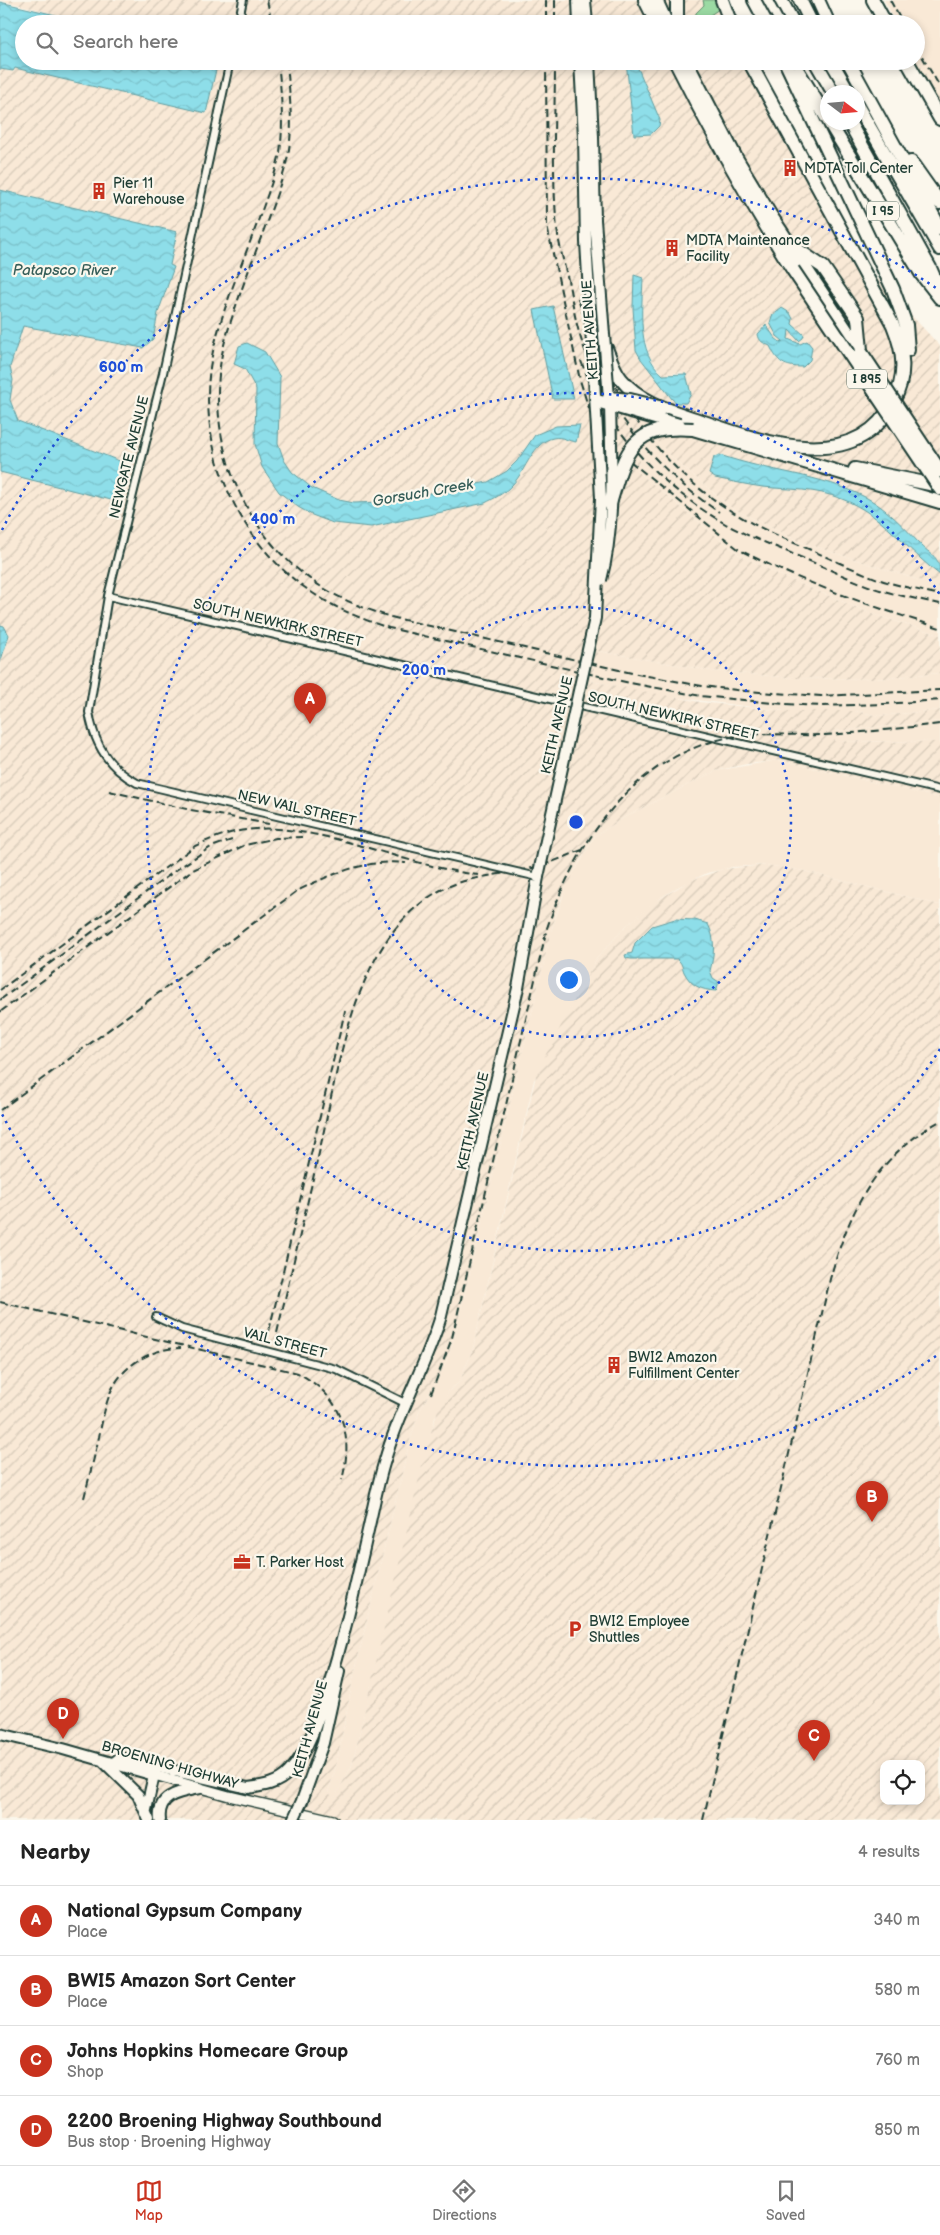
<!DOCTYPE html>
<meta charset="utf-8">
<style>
:root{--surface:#fff;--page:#f2f2f2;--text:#222;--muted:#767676;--line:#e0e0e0;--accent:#c8321e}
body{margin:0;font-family:"Balsamiq Sans",sans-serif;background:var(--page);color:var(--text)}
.controls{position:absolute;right:15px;bottom:15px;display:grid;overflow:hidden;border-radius:10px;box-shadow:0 2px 8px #0003}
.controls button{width:45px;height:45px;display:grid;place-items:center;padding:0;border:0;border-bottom:1px solid var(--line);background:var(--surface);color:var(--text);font:25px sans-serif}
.compass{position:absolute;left:820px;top:85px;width:45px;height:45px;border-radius:50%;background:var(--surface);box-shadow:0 2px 8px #0003;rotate:106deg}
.you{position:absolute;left:568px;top:979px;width:18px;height:18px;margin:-12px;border:4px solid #fff;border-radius:50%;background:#1a73e8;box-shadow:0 0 0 8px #1a73e833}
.badge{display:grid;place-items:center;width:32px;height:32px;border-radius:50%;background:var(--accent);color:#fff;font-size:16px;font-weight:700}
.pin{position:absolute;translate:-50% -41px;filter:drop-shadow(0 1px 2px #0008)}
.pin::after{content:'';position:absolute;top:26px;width:18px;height:15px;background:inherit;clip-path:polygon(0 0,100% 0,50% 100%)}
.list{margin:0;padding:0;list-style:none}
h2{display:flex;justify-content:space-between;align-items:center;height:65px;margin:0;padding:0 20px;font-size:21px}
h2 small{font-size:16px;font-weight:400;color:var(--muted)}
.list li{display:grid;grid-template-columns:32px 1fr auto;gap:15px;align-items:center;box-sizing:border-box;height:70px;padding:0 20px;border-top:1px solid var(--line)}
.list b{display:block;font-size:19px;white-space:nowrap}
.list p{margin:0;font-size:16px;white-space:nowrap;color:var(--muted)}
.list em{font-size:16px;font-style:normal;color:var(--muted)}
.icon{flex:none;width:28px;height:28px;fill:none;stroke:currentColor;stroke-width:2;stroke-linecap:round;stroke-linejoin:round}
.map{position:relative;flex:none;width:940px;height:1820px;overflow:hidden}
.search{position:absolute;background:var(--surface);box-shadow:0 2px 8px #0003;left:15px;right:15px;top:15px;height:55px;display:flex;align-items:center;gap:12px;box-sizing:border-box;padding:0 18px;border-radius:28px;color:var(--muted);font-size:19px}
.sheet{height:345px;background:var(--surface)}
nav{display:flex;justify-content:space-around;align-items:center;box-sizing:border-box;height:70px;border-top:1px solid var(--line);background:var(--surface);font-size:14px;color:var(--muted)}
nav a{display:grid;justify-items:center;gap:2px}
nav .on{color:var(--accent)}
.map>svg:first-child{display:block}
.built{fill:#f9e9d6}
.industrial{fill:url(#industrial-furrows);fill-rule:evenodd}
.grass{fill:url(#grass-tufts);stroke:#5d8c6c}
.water{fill:url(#water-waves);stroke:#629ea1}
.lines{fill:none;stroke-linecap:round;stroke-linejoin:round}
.street-casing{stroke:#1f3d34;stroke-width:10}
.secondary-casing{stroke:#1f3d34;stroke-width:12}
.primary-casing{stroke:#1f3d34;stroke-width:14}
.highway-casing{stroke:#1f3d34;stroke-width:16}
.street{stroke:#fbf7ec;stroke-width:6}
.secondary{stroke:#fbf7ec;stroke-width:9}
.primary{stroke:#fbf7ec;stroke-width:10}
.highway{stroke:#fbf7ec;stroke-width:12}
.rail{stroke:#1f3d34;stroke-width:2;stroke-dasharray:8 4;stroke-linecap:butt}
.street-bridge-casing{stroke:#1f3d34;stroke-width:10;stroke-linecap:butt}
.primary-bridge-casing{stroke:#1f3d34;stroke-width:14;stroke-linecap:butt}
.highway-bridge-casing{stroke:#1f3d34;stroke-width:16;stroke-linecap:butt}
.street-bridge{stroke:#fbf7ec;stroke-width:6}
.primary-bridge{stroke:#fbf7ec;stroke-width:10}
.highway-bridge{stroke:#fbf7ec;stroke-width:12}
.ring{fill:none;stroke:#1d4ed8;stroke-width:2.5;stroke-dasharray:2.5 5}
.labels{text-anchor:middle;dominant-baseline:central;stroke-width:4.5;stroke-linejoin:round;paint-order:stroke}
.shield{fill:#fbf7ec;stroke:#61756b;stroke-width:1}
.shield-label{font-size:12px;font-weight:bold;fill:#1f3d34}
.poi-label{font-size:14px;fill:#1f3d34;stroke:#fbf7ec;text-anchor:start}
.street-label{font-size:14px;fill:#1f3d34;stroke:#fbf7ec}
.water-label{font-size:15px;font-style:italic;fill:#355d58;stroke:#fbf7ec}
.centre{fill:#1d4ed8;stroke:#fbf7ec;stroke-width:2.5}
.ring-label{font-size:15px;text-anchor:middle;font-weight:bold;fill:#1d4ed8;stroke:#fbf7ec;stroke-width:4.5;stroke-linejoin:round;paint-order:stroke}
</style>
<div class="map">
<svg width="940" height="1820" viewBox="0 0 940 1820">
<defs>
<pattern id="industrial-furrows" width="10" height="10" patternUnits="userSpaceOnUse" patternTransform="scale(1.25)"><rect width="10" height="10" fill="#f9e9d6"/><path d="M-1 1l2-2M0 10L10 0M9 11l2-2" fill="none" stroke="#d5c9b8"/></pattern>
<pattern id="grass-tufts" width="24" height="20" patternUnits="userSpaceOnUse" patternTransform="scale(1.25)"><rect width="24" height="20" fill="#9bdaa3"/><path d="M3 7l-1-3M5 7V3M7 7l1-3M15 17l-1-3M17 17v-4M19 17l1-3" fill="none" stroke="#85bc8d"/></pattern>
<pattern id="water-waves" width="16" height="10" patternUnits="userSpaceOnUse" patternTransform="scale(1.25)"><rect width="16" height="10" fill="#8edee9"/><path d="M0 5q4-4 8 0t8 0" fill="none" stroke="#7abfc8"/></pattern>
</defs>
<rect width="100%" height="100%" fill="#fbf7ec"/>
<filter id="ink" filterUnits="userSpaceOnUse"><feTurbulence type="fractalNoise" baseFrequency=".02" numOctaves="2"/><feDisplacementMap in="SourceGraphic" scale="10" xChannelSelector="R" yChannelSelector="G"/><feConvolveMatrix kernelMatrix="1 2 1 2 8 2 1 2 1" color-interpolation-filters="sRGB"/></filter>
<g filter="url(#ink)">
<path class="built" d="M884 0H940V98L916 57V24H897Z
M646 428 675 460 732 508 798 541 940 587V635L872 614 775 573 738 554 637 471Z
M598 651 712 671 793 678 876 679 940 673V710L879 716 855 711H784L664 696 591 681Z
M940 721V742L834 741V731Z
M778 760 940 798V905L804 871 766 865 733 867 707 873 678 887 662 897 626 926 597 958 534 1080 473 1348 460 1381 449 1391 435 1417 352 1765 335 1798 328 1793 337 1762 353 1679 410 1440 419 1412 445 1365 454 1338 552 928 567 885 595 836 625 817 715 771Z"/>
<path class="industrial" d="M0 0H716L725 24H94Z
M916 57 940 98V129L903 61H916Z
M218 61H626L634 135 660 123 635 61H743L870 271 940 346V587L798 541 732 508 675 460 646 429 637 471 738 554 775 573 872 614 940 635V673L876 679 793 678 712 671 598 651 591 681 700 702 784 711H855L879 716 940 710V721L834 731 835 741 940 742V798L779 760 747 764 715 771 625 817 595 836 580 861 561 900 552 928 454 1338 445 1365 419 1412 410 1440 353 1679 337 1762 328 1793 335 1797 352 1765 425 1452 439 1406 449 1391 460 1381 473 1348 537 1071 597 958 626 926 653 903 689 881 723 869 766 865 804 871 940 905V1820H0V663L7 641 4 627 0 625V472L115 500 122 462 18 421 10 400 13 380 10 367 23 326 142 348 151 342 158 313 174 267 170 265 177 232 0 190V69L9 71H13L15 68 206 112ZM635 275 643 278 642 328 650 357 663 375 683 372 672 399 641 359 636 350 633 308ZM777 311 800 331 789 330 787 339 800 344 803 367 783 365 776 358 770 346 758 334 766 325 775 338 780 342 784 341 770 323ZM884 1764H921V1801H884Z"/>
<path class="grass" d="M703 0H716L719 9 700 22 695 19 696 13 704 5Z"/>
<path class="water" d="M0 2 94 24H24V61H218L206 113 15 68 13 71 0 69Z
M626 61H635L660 120 659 126 651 134 634 135Z
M0 190 177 232 170 265 174 267 158 313 153 339 143 348 23 326 10 367 13 380 10 400 18 421 122 462 115 501 0 472Z
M634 275 643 278C642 309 636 352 663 375L686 374 691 394 686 403H677L672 399 641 359 636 350 633 308Z
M553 306 574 399H553L534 310Z
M782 308 790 313 793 319 792 324 804 335 803 338 799 341 789 330 788 339 800 344 807 341 812 347 810 360 803 367C784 367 778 363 770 346 764 343 759 342 758 334L766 325 775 338 780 342 783 341 777 336 770 323 772 316Z
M247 343 265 352 280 377 278 443 284 460 292 472 312 488 339 500 354 503 381 502 488 482 507 471 517 461 535 435 556 426 580 425 576 442C568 441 562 436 553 438 533 442 526 470 513 484 505 493 495 498 485 503L371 527 333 523 312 515 298 507 279 492 262 467 255 444 256 389 245 369 234 364 239 346Z
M720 455C768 472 821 474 867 498 886 508 904 527 919 543 931 556 940 555 940 575 907 550 882 514 842 499 814 488 791 490 763 487 747 485 730 481 715 478L709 474 714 457Z
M0 625 4 626 9 635 0 663Z
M675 919 695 920 708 924C716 940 714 955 710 971L713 978 719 982 716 991C701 990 691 986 684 972 682 967 682 963 677 959H631L626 958 625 955 632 953 635 943 652 926Z"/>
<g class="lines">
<g class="street-casing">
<path id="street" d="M238 24 243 0
M230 61 163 373 108 596 89 712C94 744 108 768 137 783L251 810
M108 596 940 790
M156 1317 182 1329 336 1369 405 1403"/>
</g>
<g class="secondary-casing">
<path id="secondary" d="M154 1775 229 1796 333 1820"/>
</g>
<g class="primary-casing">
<path id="primary" d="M578 0 579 24
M585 0 587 24
M580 61 584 137
M589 61 593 137
M0 1734 63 1749 154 1775 146 1810
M104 1762 138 1795 149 1820
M112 1764 120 1758 248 1788C263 1786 278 1784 289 1772 308 1752 318 1720 326 1694 344 1639 356 1583 369 1526 374 1504 378 1482 385 1460 399 1410 426 1366 441 1316L518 988 538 877
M302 1801 323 1743 339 1671
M160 1820C157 1794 180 1792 200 1788"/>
</g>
<g class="highway-casing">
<path id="highway" d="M645 0 657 24
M656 0 667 24
M677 0V24
M722 0 731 24
M754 0 767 24
M781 0 794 24
M800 0 812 24
M818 0 829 24
M873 0 886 24
M675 61C711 133 750 202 793 270
M686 61 735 156 771 216 861 352
M785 61 893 289 906 325 908 350
M815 61 833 92
M831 61 849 92
M848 61 940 228
M907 61 940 119
M798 71 828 120
M858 107 940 249
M829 122 922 275 940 298
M849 122 930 268 940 291
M911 162 940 203
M795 248 823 267 858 318 861 350
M606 348C610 358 614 370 621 379 641 404 675 412 704 422 763 443 857 475 893 402 907 376 904 352 893 325L749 61
M693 429 940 502
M855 469 940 486"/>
</g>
<use href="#street" class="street"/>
<use href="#secondary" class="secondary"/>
<use href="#primary" class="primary"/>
<use href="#highway" class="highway"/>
<path class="rail" d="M267 0 272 24
M546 0V24
M555 0V24
M890 0 903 24
M282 15 283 24
M916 46 940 87
M278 61C281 91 284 122 280 152 276 173 268 193 261 213 244 260 222 307 212 356 195 442 234 536 304 587 330 606 358 618 389 628L630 683 701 696 784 704 821 706 885 704 940 700
M287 61C289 92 294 124 288 155 284 175 277 194 270 213 255 255 237 298 225 341 202 429 237 526 310 579 334 597 362 608 391 617L632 673 702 686 745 691 821 696 940 690
M546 61 547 226 580 380 587 403 593 417 614 448 738 549C802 583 871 606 940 628
M555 61C555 113 552 166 556 217 557 238 563 259 568 280 573 304 576 328 585 350 612 416 660 473 719 512
M578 299C607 386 652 463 733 512 758 528 785 539 811 550 833 560 855 570 878 579 898 586 919 590 940 595
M581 361C607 429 661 487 724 523 748 537 775 546 800 557 825 567 849 579 874 588 895 595 918 599 940 604
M109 791 191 810 269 824
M0 990 195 846C214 837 235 830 256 829 282 827 307 833 332 838 381 850 429 869 479 875
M0 1000 179 868 211 847 232 840
M0 1012 191 871 245 845 276 838 302 837
M0 1110 297 891C331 874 367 859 406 863
M0 1302 298 1373C342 1397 354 1433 342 1480
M269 1331 345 1011
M277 1333C291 1273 305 1213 319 1153 339 1067 353 944 434 894 464 875 502 876 536 867 551 863 567 856 582 850
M431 1394 452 1338 547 928C578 838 636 753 736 736 765 732 794 736 823 735 862 733 901 728 940 724
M84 1498C89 1478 94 1458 99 1437 102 1422 105 1404 112 1389 125 1363 153 1348 181 1348
M703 1820 830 1279C849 1211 876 1156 940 1121"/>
<g class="street-bridge-casing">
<path id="street-bridge" d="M251 810 538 877"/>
</g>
<g class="primary-bridge-casing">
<path id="primary-bridge" d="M593 137 595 220 609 398
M601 580C616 524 611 462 610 404
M538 877 595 618 601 498 586 242 584 137
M293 1820 302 1801"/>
</g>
<g class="highway-bridge-casing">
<path id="highway-bridge" d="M793 270 940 489
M861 352 940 471
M609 398 630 400 663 408
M597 401 679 425
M610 504C625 452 631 424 693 429"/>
</g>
<use href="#street-bridge" class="street-bridge"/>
<use href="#primary-bridge" class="primary-bridge"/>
<use href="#highway-bridge" class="highway-bridge"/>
</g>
</g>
<g class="ring">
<circle cx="576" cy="822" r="215"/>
<path d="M940 1049A429 429 0 1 1 940 595"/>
<path d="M936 1356A644 644 0 0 1 2 1114M2 530A644 644 0 0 1 936 288"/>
</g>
<defs>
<g id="building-bare" transform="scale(1.35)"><path d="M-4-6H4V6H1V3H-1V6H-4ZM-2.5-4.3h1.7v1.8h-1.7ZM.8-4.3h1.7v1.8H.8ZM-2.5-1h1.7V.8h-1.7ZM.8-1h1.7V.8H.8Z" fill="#c8321e" stroke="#fbf7ec" stroke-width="2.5" paint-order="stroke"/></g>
<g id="office-bare" transform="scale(1.35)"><path d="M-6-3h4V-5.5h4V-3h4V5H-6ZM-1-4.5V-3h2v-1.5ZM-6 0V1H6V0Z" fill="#c8321e" stroke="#fbf7ec" stroke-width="2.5" paint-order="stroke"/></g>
<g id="parking-bare" transform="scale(1.35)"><path d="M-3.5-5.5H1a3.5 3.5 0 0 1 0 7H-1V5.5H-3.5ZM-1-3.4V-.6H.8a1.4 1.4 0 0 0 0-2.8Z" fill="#c8321e" stroke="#fbf7ec" stroke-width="2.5" paint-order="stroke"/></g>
</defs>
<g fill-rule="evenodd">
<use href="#building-bare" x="790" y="168"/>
<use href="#building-bare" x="99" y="191"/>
<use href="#building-bare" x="672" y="248"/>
<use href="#building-bare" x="614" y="1365"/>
<use href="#office-bare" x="242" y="1562"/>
<use href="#parking-bare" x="575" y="1629"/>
</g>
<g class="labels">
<g class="shield">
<rect x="867" y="201.5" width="32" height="19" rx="4"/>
<rect x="847" y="369.5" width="40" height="19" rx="4"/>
</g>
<g class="shield-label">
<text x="883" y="211">I 95</text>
<text x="867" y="379">I 895</text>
</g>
<g class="poi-label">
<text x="804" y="168">MDTA Toll Center</text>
<text x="113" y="183">Pier 11<tspan x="113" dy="16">Warehouse</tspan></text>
<text x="686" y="240">MDTA Maintenance<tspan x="686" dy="16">Facility</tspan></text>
<text x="628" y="1357">BWI2 Amazon<tspan x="628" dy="16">Fulfillment Center</tspan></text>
<text x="256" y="1562">T. Parker Host</text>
<text x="589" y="1621">BWI2 Employee<tspan x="589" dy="16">Shuttles</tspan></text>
</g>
<g class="street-label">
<text transform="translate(590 330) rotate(-94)">KEITH AVENUE</text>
<text transform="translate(129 457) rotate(-76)">NEWGATE AVENUE</text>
<text transform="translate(278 623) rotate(13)">SOUTH NEWKIRK STREET</text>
<text transform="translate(673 716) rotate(13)">SOUTH NEWKIRK STREET</text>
<text transform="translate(557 725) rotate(-77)">KEITH AVENUE</text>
<text transform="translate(297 808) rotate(13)">NEW VAIL STREET</text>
<text transform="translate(473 1121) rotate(-77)">KEITH AVENUE</text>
<text transform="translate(285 1343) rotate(15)">VAIL STREET</text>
<text transform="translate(310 1729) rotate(-75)">KEITH AVENUE</text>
<text transform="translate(170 1765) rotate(16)">BROENING HIGHWAY</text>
</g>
<g class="water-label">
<text x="64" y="270">Patapsco River</text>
<text transform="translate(423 493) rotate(-10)">Gorsuch Creek</text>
</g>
</g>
<circle cx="576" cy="822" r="8" class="centre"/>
<g class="ring-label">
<text x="121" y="372">600 m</text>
<text x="273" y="524">400 m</text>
<text x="424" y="675">200 m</text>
</g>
</svg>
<div class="controls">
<button><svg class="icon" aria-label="locate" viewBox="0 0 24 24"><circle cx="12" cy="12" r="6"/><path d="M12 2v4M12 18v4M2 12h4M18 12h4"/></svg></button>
</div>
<svg class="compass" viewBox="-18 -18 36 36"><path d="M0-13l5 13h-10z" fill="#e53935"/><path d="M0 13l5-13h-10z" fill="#767676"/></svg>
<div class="you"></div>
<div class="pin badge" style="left:310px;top:724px">A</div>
<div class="pin badge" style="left:872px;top:1522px">B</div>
<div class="pin badge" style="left:814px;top:1761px">C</div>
<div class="pin badge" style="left:63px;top:1739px">D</div>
<div class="search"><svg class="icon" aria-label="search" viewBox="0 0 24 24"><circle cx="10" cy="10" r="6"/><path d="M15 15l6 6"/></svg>Search here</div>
</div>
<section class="sheet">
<h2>Nearby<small>4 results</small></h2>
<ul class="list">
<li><span class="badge">A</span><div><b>National Gypsum Company</b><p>Place</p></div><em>340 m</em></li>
<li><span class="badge">B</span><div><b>BWI5 Amazon Sort Center</b><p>Place</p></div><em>580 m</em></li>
<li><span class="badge">C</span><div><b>Johns Hopkins Homecare Group</b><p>Shop</p></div><em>760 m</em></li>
<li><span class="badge">D</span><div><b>2200 Broening Highway Southbound</b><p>Bus stop · Broening Highway</p></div><em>850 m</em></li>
</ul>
</section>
<nav>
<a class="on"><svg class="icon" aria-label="map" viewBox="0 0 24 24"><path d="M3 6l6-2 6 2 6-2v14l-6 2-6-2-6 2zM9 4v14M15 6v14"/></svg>Map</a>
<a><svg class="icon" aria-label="directions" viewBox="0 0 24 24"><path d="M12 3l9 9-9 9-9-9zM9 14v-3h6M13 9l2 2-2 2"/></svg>Directions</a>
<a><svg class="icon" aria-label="saved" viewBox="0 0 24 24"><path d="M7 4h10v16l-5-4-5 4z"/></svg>Saved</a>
</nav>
